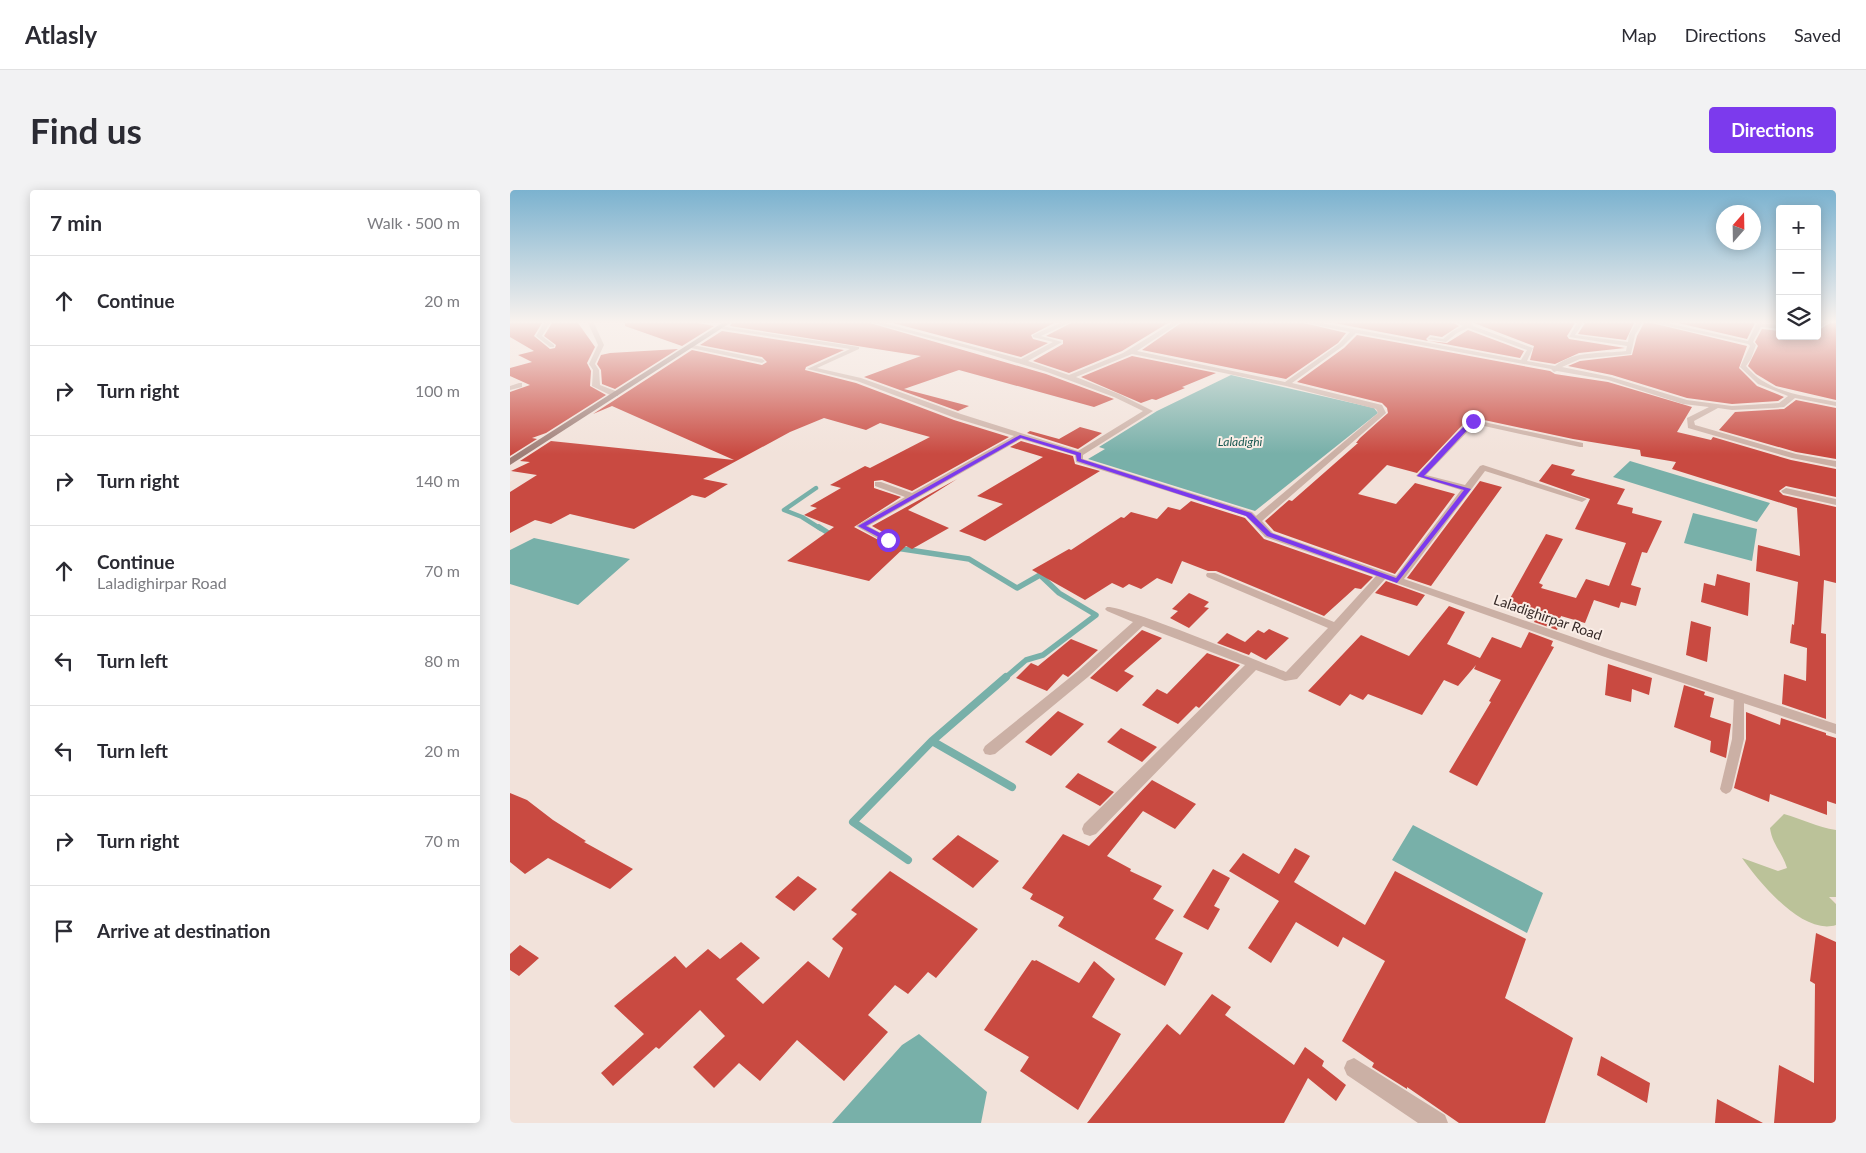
<!DOCTYPE html>
<meta charset="utf-8">
<style>
:root{--surface:#fff;--page:#f2f2f3;--text:#2b2b33;--muted:#7c7c81;--line:#e1e1e2;--accent:#7c3aed}
body{margin:0;font-family:Lato,sans-serif;background:var(--page);color:var(--text)}
.controls{position:absolute;right:15px;top:15px;display:grid;overflow:hidden;border-radius:5px;box-shadow:0 2px 12px #0003}
.controls button{width:45px;height:45px;display:grid;place-items:center;padding:0;border:0;border-bottom:1px solid var(--line);background:var(--surface);color:var(--text);font:25px sans-serif}
.compass{position:absolute;left:1206px;top:15px;width:45px;height:45px;border-radius:50%;background:var(--surface);box-shadow:0 2px 12px #0003;rotate:20deg}
.stop{position:absolute;width:15px;height:15px;margin:-11px;border:4px solid #7c3aed;border-radius:50%;background:#fff}
.stop.end{background:#7c3aed;border-color:#fff;box-shadow:0 1px 5px #0008}
.list{margin:0;padding:0;list-style:none}
h2{display:flex;justify-content:space-between;align-items:center;height:65px;margin:0;padding:0 20px;font-size:21px}
h2 small{font-size:16px;font-weight:400;color:var(--muted)}
.list li{display:grid;grid-template-columns:32px 1fr auto;gap:15px;align-items:center;box-sizing:border-box;height:90px;padding:0 20px;border-top:1px solid var(--line)}
.list b{display:block;font-size:19px;white-space:nowrap}
.list p{margin:0;font-size:16px;white-space:nowrap;color:var(--muted)}
.list em{font-size:16px;font-style:normal;color:var(--muted)}
.icon{flex:none;width:28px;height:28px;fill:none;stroke:currentColor;stroke-width:2;stroke-linecap:round;stroke-linejoin:round}
.map{position:relative;flex:none;width:1326px;height:933px;overflow:hidden;border-radius:5px}
header{display:flex;align-items:center;gap:30px;box-sizing:border-box;height:70px;padding:0 25px;background:var(--surface);border-bottom:1px solid var(--line)}
header strong{font-size:24px}
nav{display:flex;gap:28px;margin-inline-start:auto;font-size:18px}
.intro{display:flex;align-items:center;justify-content:space-between;box-sizing:border-box;height:120px;padding:0 30px}
h1{margin:0;font-size:35px}
.button{padding:12px 22px;border-radius:5px;background:var(--accent);color:#fff;font-size:18px;font-weight:700}
main{display:flex;gap:30px;padding:0 30px}
aside{flex:1;background:var(--surface);border-radius:5px;box-shadow:0 2px 12px #0003}
.map>svg:first-child{display:block}
.green{fill:#bbc299}
.water{fill:#78b0a9}
.lines{fill:none;stroke-linecap:round;stroke-linejoin:round}
.stream-far2{stroke:#78b0a9;stroke-width:4.5}
.stream-far1{stroke:#78b0a9;stroke-width:5.5}
.stream{stroke:#78b0a9;stroke-width:8}
.building{fill:#c94a41}
.lane{fill:#cbb0a5;fill-rule:evenodd}
.street{fill:#cbb0a5;fill-rule:evenodd}
.secondary{fill:#9e7e77;fill-rule:evenodd}
.route{fill:#7c3aed}
.labels{text-anchor:middle;dominant-baseline:central;stroke-width:4;stroke-linejoin:round;paint-order:stroke}
.far-water-label{font-size:12px;font-style:italic;fill:#1b5952;stroke:#faede6}
.street-label{font-size:14px;fill:#362927;stroke:#faede6}
</style>
<header>
<strong>Atlasly</strong>
<nav><a>Map</a><a>Directions</a><a>Saved</a></nav>
</header>
<div class="intro"><h1>Find us</h1><a class="button">Directions</a></div>
<main>
<aside>
<h2>7 min<small>Walk · 500 m</small></h2>
<ul class="list">
<li><svg class="icon" aria-label="ahead" viewBox="0 0 24 24"><path d="M12 20V5M6 11l6-6 6 6"/></svg><div><b>Continue</b></div><em>20 m</em></li>
<li><svg class="icon" aria-label="right" viewBox="0 0 24 24"><path d="M7 20v-9h11M14 6l5 5-5 5"/></svg><div><b>Turn right</b></div><em>100 m</em></li>
<li><svg class="icon" aria-label="right" viewBox="0 0 24 24"><path d="M7 20v-9h11M14 6l5 5-5 5"/></svg><div><b>Turn right</b></div><em>140 m</em></li>
<li><svg class="icon" aria-label="ahead" viewBox="0 0 24 24"><path d="M12 20V5M6 11l6-6 6 6"/></svg><div><b>Continue</b><p>Laladighirpar Road</p></div><em>70 m</em></li>
<li><svg class="icon" aria-label="left" viewBox="0 0 24 24"><path d="M17 20v-9H6M10 6l-5 5 5 5"/></svg><div><b>Turn left</b></div><em>80 m</em></li>
<li><svg class="icon" aria-label="left" viewBox="0 0 24 24"><path d="M17 20v-9H6M10 6l-5 5 5 5"/></svg><div><b>Turn left</b></div><em>20 m</em></li>
<li><svg class="icon" aria-label="right" viewBox="0 0 24 24"><path d="M7 20v-9h11M14 6l5 5-5 5"/></svg><div><b>Turn right</b></div><em>70 m</em></li>
<li><svg class="icon" aria-label="arrive" viewBox="0 0 24 24"><path d="M6 21V4h12l-3 4 3 4H6"/></svg><div><b>Arrive at destination</b></div></li>
</ul>
</aside>
<div class="map">
<svg width="1326" height="933" viewBox="0 0 1326 933">
<rect width="100%" height="100%" fill="#f2e2da"/>
<path class="green" d="M1274 624C1292 629 1307 637 1326 640V707H1319L1326 714V735C1293 746 1249 692 1232 668L1268 681 1277 678C1272 662 1262 654 1260 638Z"/>
<path class="water" d="M721 185 864 218 868 223 745 321 578 269 595 259 589 257 647 221Z
M1120 271 1260 313 1247 332 1103 287Z
M1183 323 1247 339 1242 371 1174 353Z
M24 348 120 369 68 415 0 394V360Z
M903 635 1033 703 1017 743 882 670Z
M409 844 477 902 471 933H322L392 855Z"/>
<g class="lines">
<path class="stream-far2" d="M306 298 274 320 292 327 311 339"/>
<path class="stream-far1" d="M309 337 323 346
M386 358 459 369 507 398 530 385 549 403 586 425 533 465 516 470 495 488"/>
<path class="stream" d="M422 551 496 487
M398 670 343 632 422 551 502 597"/>
</g>
<path class="building" d="M0 133H32L24 146 40 159 45 158 46 155 34 146 42 133H68L85 157 77 173 81 181 80 196 96 205 36 243 22 248 27 249 0 266V202L20 195 0 186V178L22 172 8 165 24 161 0 147Z
M115 133H188L204 136 172 156 115 136Z
M222 133H360L536 184 604 209 584 217 449 180 394 199 459 216 448 221 354 187 411 166 220 136Z
M383 133H544L521 145 523 149 538 153 511 167Z
M561 133H658L612 161 559 183 523 171 553 154V150L536 146Z
M671 133H794L836 143 828 153 776 189 632 160Z
M824 133H944L949 136 932 147 920 145 916 149 918 151Z
M964 133H1065L1057 146 1059 149 1115 158 1069 163 1045 174 1020 170 1024 156Z
M1075 133H1124L1116 150 1068 144Z
M1134 133H1142L1237 156 1229 178 1247 196 1274 207 1268 211 1222 214 1177 208 1102 185 1058 176 1070 171 1122 165 1127 146Z
M1168 133H1245L1237 149Z
M1320 133H1326V210L1266 196 1246 184 1238 176 1248 156 1245 152 1252 139 1270 141V146H1307V141Z
M958 140 1014 161 1010 168 919 151 937 153Z
M212 141 334 160 296 177 295 180 346 193 444 230 499 247 402 301 372 290 364 291V298L391 307 344 337 378 355 385 349 362 336 447 289 398 320 439 338 402 359 396 356 359 391 277 371 324 337 294 325 307 318 300 316 331 298 320 295 355 276 360 278 420 247 370 233 356 240 314 228 280 242 193 289 218 294 195 308 182 305 124 339 60 324 41 334 25 330 0 343V302L27 285 1 281 20 272 10 271 41 251 224 270 102 216 83 224 182 160 252 175 257 172 252 167 190 155Z
M847 145 1040 181 1045 184 1098 192 1182 217 1167 242 1201 250 1203 247 1281 270 1326 279V307L1276 296 1269 301 1273 305 1326 317V393L1314 390 1311 443 1316 444V529L1272 514 1274 484 1296 491 1297 458 1280 453 1282 434 1284 435 1288 392 1246 381 1248 355 1290 366 1287 318 1162 279 1166 272 1131 266 1130 260 1063 249 960 227 907 283 877 275 848 304 886 314 905 293 945 304 885 384 764 341 755 331 779 310 782 311 848 253H846L850 248 878 223 877 218 872 213 787 192 834 158Z
M168 159 105 199 92 194 91 180 87 174 91 165 100 163Z
M622 166 706 183 672 197 675 198 646 210 642 209 631 213 571 187Z
M1286 210 1326 218V269L1286 262 1209 240 1225 222 1274 219Z
M570 237 592 243 568 259 517 243 520 241 549 249Z
M511 251 563 266 565 274 590 281 475 351 449 341 493 314 467 306 533 267 500 257Z
M1042 274 1065 280 1061 285 1115 299 1107 314 1123 318 1122 323 1152 331 1137 363 1132 362 1121 395 1131 398 1126 416 1111 412 1109 418 1084 410 1075 433 1051 426 1047 440 1024 432 1029 422 998 412 1036 344 1053 349 1029 393 1033 395 1031 398 1066 408 1076 389 1099 396 1116 353 1065 339 1080 309 1029 291Z
M970 291 992 297 921 396 897 388Z
M681 311 735 328 754 349 863 387 851 399 845 398 814 426 706 381H698L672 371 662 394 647 388 631 399 619 394 613 398 602 393 575 410 522 380 559 359 561 360 611 327 614 328 621 322 647 329 658 317 670 320Z
M1207 384 1240 393 1238 426 1191 412 1194 393 1205 396Z
M876 391 915 405 907 416 865 403Z
M679 403 699 412 694 417 699 418 679 438 660 428 668 421 662 419Z
M939 416 955 422 937 454 970 468 982 447 1011 458 1019 442 1043 451 1041 456 1044 457 967 596 939 582 981 512 979 511 991 490 964 479 966 475 948 496 934 490 912 525 858 504 853 510 840 504 830 516 798 501 851 445 899 466Z
M1181 431 1201 437 1197 472 1176 465Z
M759 439 779 448 756 470 741 462 739 465 707 453 717 443 735 452 748 440 754 443Z
M632 440 652 448 614 481 624 486 607 502 580 488Z
M561 449 588 460 558 487 553 484 537 501 506 488 521 473 528 476Z
M697 463 730 475 689 518 686 516 668 534 632 515 647 499 657 504Z
M1098 474 1142 488 1139 505 1122 499 1121 512 1095 505Z
M1174 495 1195 502 1194 505 1204 508 1200 527 1221 534 1216 568 1200 562 1201 551 1164 537Z
M548 521 574 534 541 566 515 552Z
M1236 522 1270 535 1271 528 1316 543V545L1326 548V614L1317 611V625L1260 604 1259 612 1224 598 1236 549Z
M611 538 647 557 632 572 597 552Z
M568 583 604 602 590 616 555 597Z
M642 590 686 614 665 639 633 621 597 666 621 679 620 681 652 696 643 709 664 720 645 749 673 763 655 796 548 736 554 727 520 709 523 704 512 698 553 644 579 656Z
M0 603 17 610 43 630 76 651 74 652 123 679 100 699 38 668 15 684 0 672Z
M448 645 489 671 463 698 422 669Z
M785 658 800 666 784 692 855 735 885 681 1016 749 995 808 1063 848 1035 933H949L897 897V899L862 877 864 873 832 851 875 771 833 747 828 757 786 732 761 773 738 758 769 711 719 681 733 663 769 684Z
M703 679 720 688 704 716 710 719 698 740 673 727Z
M380 681 468 739 426 788 418 782 398 804 385 795 358 825 378 842 334 891 287 850 250 891 229 873 204 898 183 877 215 846 190 820 149 859 146 857 103 896 91 883 134 844 104 816 165 766 176 778 198 759 210 769 231 752 250 768 226 789 253 814 298 771 319 788 333 758 322 749 347 724 341 720Z
M288 686 307 699 284 721 265 707Z
M1306 743 1326 752V933H1264L1269 875 1304 893 1305 794 1300 791Z
M10 755 29 768 9 786 0 780V764Z
M522 770 525 771 526 770 569 793 584 771 605 789 582 827 611 844 568 920 510 881 519 867 474 840Z
M702 804 721 817 715 825 784 875 795 857 814 871 812 876 836 895 826 911 798 888 774 933H577L657 834 670 845Z
M1091 866 1140 893 1137 913 1087 885Z
M1207 909 1253 933H1205Z"/>
<g class="lines">
<path class="lane" d="M1229 503 1233 504 1234 507V549L1222 599 1220 602 1216 604 1212 602 1210 599 1222 549 1224 507 1225 504Z"/>
<path class="street" d="M34 133H40L32 146 44 155V157H40L26 146Z
M78 133H84L94 155 85 174 89 180 90 195 108 202V206H102L82 196 83 180 79 174 88 155Z
M362 133H374L400 140 511 169 543 152 523 147V145L550 133H559L531 146 552 152 518 171 559 185 613 163 662 133H669L627 161 775 192 829 154 840 142 796 133H811L1011 170 1017 160 958 138 947 143 936 152 918 149 921 147 933 149 943 141 953 136 946 133H962L963 136 1023 158 1017 171 1045 176C1065 160 1092 164 1116 161L1117 156 1059 147 1067 133H1073L1065 145 1118 152 1119 145 1126 133H1132L1125 145 1121 164 1070 169 1052 177 1101 187 1177 210 1222 216 1269 213 1278 206 1248 194 1230 177 1240 156 1238 154 1144 133H1157L1238 151 1247 133 1270 135V139L1251 137 1243 152 1246 155 1241 169 1236 176C1258 203 1294 206 1326 212V216L1285 208 1274 217 1264 218 1222 220 1208 218 1184 231 1185 235 1286 264 1326 271V277L1282 268 1178 238 1177 228 1199 217 1173 214 1098 190 1047 181 1044 182 1041 179 846 143 833 156 782 193 872 215 876 223 752 331 763 343 886 386 951 300 906 286 960 229 1073 253V257H1070L965 234 916 285 955 295 970 276 973 275 1077 309 1072 312 1069 311 975 281 894 389 1100 460 1326 534V544L1092 466 875 389 787 489 775 491 746 480 586 644 580 646 574 644 572 639 574 634 735 475 633 436 578 487 485 564 480 565 475 564 473 560 475 556 568 481 623 432 597 421 595 419 597 417C609 414 754 473 776 482L818 438 697 387 696 385 697 383H705L824 432 866 386 755 347 736 326 566 272 565 265 511 249 358 336 383 350 378 353 374 352 346 336 395 307 365 296V292H371L402 303 504 246 445 228 347 191 297 179 340 159 212 139 210 136 349 157V159L307 178 351 188 451 224 568 261 633 221 604 207 537 182 468 161ZM622 164 776 196 866 219 868 223 746 326 742 322 573 269V265L643 221 609 204 566 187Z
M1310 133H1318L1307 139V135Z
M183 155 252 169 255 171 252 173 181 158Z
M9 193H12V197L0 200V196Z
M1276 298 1326 309V315L1273 303 1271 301Z
M844 868 935 925 938 933H908L837 885 834 878 837 871Z"/>
<path class="secondary" d="M212 133H220L0 275V268Z"/>
</g>
<linearGradient id="sky" x2="0" y2="1"><stop stop-color="#7bb2cf"/><stop offset="0.5" stop-color="#f9f2ee"/><stop offset="1" stop-color="#f9f2ee" stop-opacity="0"/></linearGradient>
<rect width="1326" height="264" fill="url(#sky)"/>
<path class="route" d="M961 230 966 231C948 249 932 268 914 286L961 299 887 393 757 346 736 326 567 271 566 265 511 248 356 336 380 348V351H376L348 336 510 245 571 263V269L741 323 761 343 886 388 954 300 907 286C924 268 943 246 961 230Z"/>
<g class="labels">
<g class="far-water-label">
<text x="730" y="251">Laladighi</text>
</g>
<g class="street-label">
<text transform="translate(1038 427) rotate(19)">Laladighirpar Road</text>
</g>
</g>
</svg>
<div class="controls">
<button>+</button>
<button>−</button>
<button><svg class="icon" aria-label="layers" viewBox="0 0 24 24"><path d="M12 4l9 5-9 5-9-5zM3 14l9 5 9-5"/></svg></button>
</div>
<svg class="compass" viewBox="-18 -18 36 36"><path d="M0-13l5 13h-10z" fill="#e53935"/><path d="M0 13l5-13h-10z" fill="#7c7c81"/></svg>
<div class="stop" style="left:378px;top:350px"></div>
<div class="stop end" style="left:963px;top:231px"></div>
</div>
</main>
